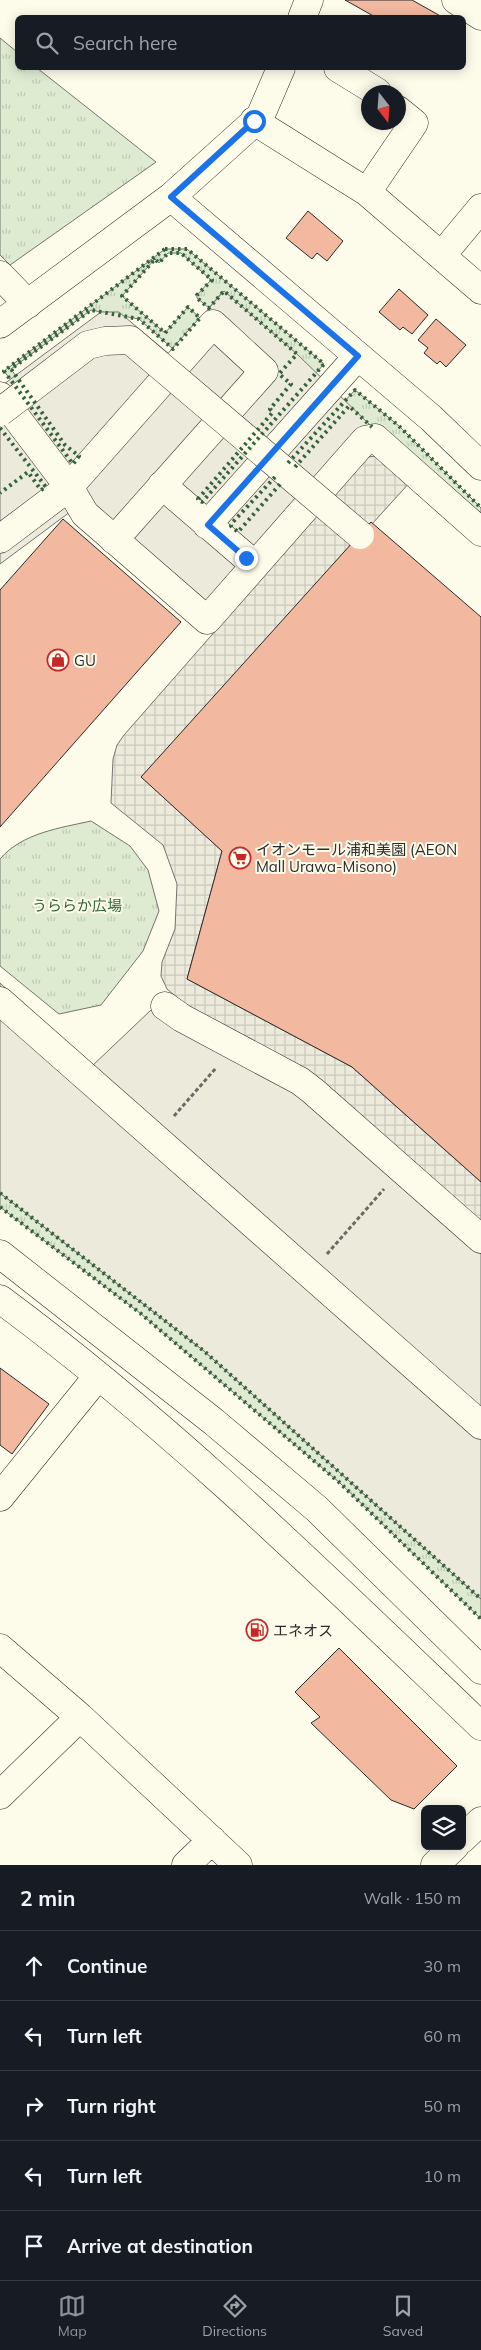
<!DOCTYPE html>
<meta charset="utf-8">
<style>
:root{--surface:#171b24;--page:#242831;--text:#f1f3f6;--muted:#9ea1a6;--line:#363941;--accent:#8c9099}
body{margin:0;font-family:Mulish,"Noto Sans JP",sans-serif;background:var(--page);color:var(--text)}
.controls{position:absolute;right:15px;bottom:15px;display:grid;overflow:hidden;border-radius:8px;box-shadow:0 2px 12px #0003}
.controls button{width:45px;height:45px;display:grid;place-items:center;padding:0;border:0;border-bottom:1px solid var(--line);background:var(--surface);color:var(--text);font:25px sans-serif}
.compass{position:absolute;left:361px;top:85px;width:45px;height:45px;border-radius:50%;background:var(--surface);box-shadow:0 2px 12px #0003;rotate:163deg}
.stop{position:absolute;width:15px;height:15px;margin:-11px;border:4px solid #1a73e8;border-radius:50%;background:#fff}
.stop.end{background:#1a73e8;border-color:#fff;box-shadow:0 1px 5px #0008}
.list{margin:0;padding:0;list-style:none}
h2{display:flex;justify-content:space-between;align-items:center;height:65px;margin:0;padding:0 20px;font-size:21px}
h2 small{font-size:16px;font-weight:400;color:var(--muted)}
.list li{display:grid;grid-template-columns:32px 1fr auto;gap:15px;align-items:center;box-sizing:border-box;height:70px;padding:0 20px;border-top:1px solid var(--line)}
.list b{display:block;font-size:19px;white-space:nowrap}
.list em{font-size:16px;font-style:normal;color:var(--muted)}
.icon{flex:none;width:28px;height:28px;fill:none;stroke:currentColor;stroke-width:2;stroke-linecap:round;stroke-linejoin:round}
.map{position:relative;flex:none;width:481px;height:1865px;overflow:hidden}
.search{position:absolute;background:var(--surface);box-shadow:0 2px 12px #0003;left:15px;right:15px;top:15px;height:55px;display:flex;align-items:center;gap:12px;box-sizing:border-box;padding:0 18px;border-radius:8px;color:var(--muted);font-size:19px}
.sheet{height:415px;background:var(--surface)}
nav{display:flex;justify-content:space-around;align-items:center;box-sizing:border-box;height:70px;border-top:1px solid var(--line);background:var(--surface);font-size:14px;color:var(--muted)}
nav a{display:grid;justify-items:center;gap:2px}
nav .on{color:var(--accent)}
.map>svg:first-child{display:block}
.grass{fill:url(#grass-tufts);stroke:#74746e}
.parking{fill:#eceadb;stroke:#74746e}
.plaza{fill:url(#plaza-grid);stroke:#74746e}
.building{fill:#f2b8a0;stroke:#2b2b2b}
.lines{fill:none;stroke-linecap:round;stroke-linejoin:round}
.minor-casing{stroke:#2b2b2b;stroke-width:29}
.path{stroke:#6a6964;stroke-width:3;stroke-dasharray:4 2.5;stroke-linecap:butt}
.minor{stroke:#fdfbea;stroke-width:28}
.minor-bridge-casing{stroke:#2b2b2b;stroke-width:29;stroke-linecap:butt}
.minor-bridge{stroke:#fdfbea;stroke-width:28}
.hedge{stroke:#34623c;stroke-width:4;stroke-dasharray:2.5 4;stroke-linecap:butt}
.route{stroke:#1a73e8;stroke-width:6}
.labels{text-anchor:middle;dominant-baseline:central;stroke-width:4;stroke-linejoin:round;paint-order:stroke}
.poi-label{font-size:15px;fill:#2b2b2b;stroke:#fdfbea;text-anchor:start}
.park-label{font-size:15px;fill:#34623c;stroke:#fdfbea}
</style>
<div class="map">
<svg width="481" height="1865" viewBox="0 0 481 1865">
<defs>
<pattern id="grass-tufts" width="24" height="20" patternUnits="userSpaceOnUse" patternTransform="scale(1.25)"><rect width="24" height="20" fill="#deebd1"/><path d="M3 7l-1-3M5 7V3M7 7l1-3M15 17l-1-3M17 17v-4M19 17l1-3" fill="none" stroke="#bfcab4"/></pattern>
<pattern id="plaza-grid" width="8" height="8" patternUnits="userSpaceOnUse" patternTransform="scale(1.25)"><rect width="8" height="8" fill="#eceadb"/><path d="M0 4h8M4 0v8" fill="none" stroke="#cbc9bc"/></pattern>
</defs>
<rect width="100%" height="100%" fill="#fdfbea"/>
<path class="grass" d="M0 38 17 52 18 68H37L156 162 10 265 0 255Z
M165 249H187L324 364 202 502 223 291 209 308 197 298V295L211 280 181 253H168L159 263 155 259 122 296 165 333 188 307 200 318 173 349 139 319 91 310 11 369 65 445 73 464 4 371Z
M355 390 399 426 481 508V523L370 425 232 523Z
M91 821 130 846 148 870 159 911 143 951 101 1005 59 1014 0 966V859C22 833 60 828 91 821Z
M0 1193 204 1351 481 1599V1619L340 1483 140 1313 0 1207Z"/>
<path class="parking" d="M224 291 297 354 370 425 196 619 70 512 0 564V387L101 312H119L169 354Z
M0 983 91 1067 151 1010 177 1028 298 1092 481 1254V1599L204 1351 0 1193Z"/>
<path class="plaza" d="M384 455 412 480 142 777 222 851 187 979 352 1067 481 1182V1222L185 1004 167 989 161 976 162 962 175 929 177 884 163 845 111 803 113 759 117 745 124 735 368 457Z"/>
<path class="building" d="M345 0H412L444 18H377Z
M308 211 343 241 327 261 317 253 312 259 286 238Z
M399 289 428 315 412 334 403 327 400 330 379 312Z
M436 319 466 345 446 367 440 361 437 364 424 353 428 348 418 340Z
M63 519 181 622 0 827V590Z
M371 522 481 617V1182L352 1067 187 979 222 851 141 777Z
M0 1368 49 1404 12 1454 0 1445Z
M339 1648 457 1766 414 1809 391 1800 311 1723 320 1717 295 1692Z"/>
<g class="lines">
<g class="minor-casing">
<path id="minor" d="M456 0 481 16
M302 18 309 0
M338 68 377 92
M254 121 367 192 481 290
M367 192 414 123 398 110
M171 197 431 418 481 466
M442 255 481 208
M0 275 28 304
M0 324 171 197 260 117 281 68
M0 396 69 487 85 514 207 620 365 440 375 438 481 532
M162 485 255 565
M207 525 358 356
M0 539 69 487 213 324 264 371 114 540
M0 1001 481 1425
M165 1006 182 1018 300 1081 313 1091 481 1239
M0 1254 214 1422 317 1509 481 1670
M0 1299C173 1427 326 1578 481 1726
M0 1497 98 1376
M0 1648 80 1717 238 1865
M0 1795 80 1717
M462 1839 481 1821
M186 1865 212 1840
M435 1865 455 1846"/>
</g>
<path class="path" d="M174 1116 216 1068
M327 1254 384 1189"/>
<use href="#minor" class="minor"/>
<g class="minor-bridge-casing">
<path id="minor-bridge" d="M0 412 88 345 105 341 130 340 360 535"/>
</g>
<use href="#minor-bridge" class="minor-bridge"/>
<path class="hedge" d="M165 249H187L324 364 202 502 198 499 273 412 270 409 291 384 279 374 297 354 224 291 209 308 197 298V295L212 280 181 253H168L159 263 155 259 122 296 165 333 188 307 200 318 173 349 139 319 91 310 11 369 65 445 79 456 73 464 4 371Z
M0 428 46 487 41 490 28 472 0 493
M288 463 355 390 399 426 481 508
M295 467 349 406 372 427
M275 477 232 523 231 526 238 532 282 482
M0 1193 204 1351 481 1599
M0 1207 140 1313 340 1483 481 1619"/>
</g>
<g class="lines">
<path class="route" d="M246 558 208 525 358 356 171 197 254 121"/>
</g>
<defs>
<g id="shop-ring" transform="scale(1.125)"><circle r="9.5" fill="#fdfbea" stroke="#c62828" stroke-width="1.5"/><path d="M-5-2.5h2.3a2.7 3.5 0 0 1 5.4 0H5L5.5 6h-11ZM-1.5-2.5h3a1.5 2.3 0 0 0-3 0Z" fill="#c62828"/></g>
<g id="supermarket-ring" transform="scale(1.125)"><circle r="9.5" fill="#fdfbea" stroke="#c62828" stroke-width="1.5"/><path d="M-6-5.5h2.5l.6 2H6L4.5 2H-2.5L-4.4-4H-6ZM-1.5 3.2a1.3 1.3 0 1 0 .1 0ZM3 3.2a1.3 1.3 0 1 0 .1 0Z" fill="#c62828"/></g>
<g id="fuel-ring" transform="scale(1.125)"><circle r="9.5" fill="#fdfbea" stroke="#c62828" stroke-width="1.5"/><path d="M-5.5-6h7V0h2V4h1.3V-2.5L3-4.5l.8-.8L6-3V5H2.5V1h-1V6h-7ZM-4.2-4.7v3.2H.2V-4.7Z" fill="#c62828"/></g>
</defs>
<g fill-rule="evenodd">
<use href="#shop-ring" x="58" y="660"/>
<use href="#supermarket-ring" x="240" y="858"/>
<use href="#fuel-ring" x="257" y="1630"/>
</g>
<g class="labels">
<g class="poi-label">
<text x="74" y="660">GU</text>
<text x="256" y="849">イオンモール浦和美園 (AEON<tspan x="256" dy="17">Mall Urawa-Misono)</tspan></text>
<text x="273" y="1630">エネオス</text>
</g>
<g class="park-label">
<text x="77" y="905">うららか広場</text>
</g>
</g>
</svg>
<div class="controls">
<button><svg class="icon" aria-label="layers" viewBox="0 0 24 24"><path d="M12 4l9 5-9 5-9-5zM3 14l9 5 9-5"/></svg></button>
</div>
<svg class="compass" viewBox="-18 -18 36 36"><path d="M0-13l5 13h-10z" fill="#e53935"/><path d="M0 13l5-13h-10z" fill="#9ea1a6"/></svg>
<div class="stop" style="left:254px;top:121px"></div>
<div class="stop end" style="left:246px;top:558px"></div>
<div class="search"><svg class="icon" aria-label="search" viewBox="0 0 24 24"><circle cx="10" cy="10" r="6"/><path d="M15 15l6 6"/></svg>Search here</div>
</div>
<section class="sheet">
<h2>2 min<small>Walk · 150 m</small></h2>
<ul class="list">
<li><svg class="icon" aria-label="ahead" viewBox="0 0 24 24"><path d="M12 20V5M6 11l6-6 6 6"/></svg><div><b>Continue</b></div><em>30 m</em></li>
<li><svg class="icon" aria-label="left" viewBox="0 0 24 24"><path d="M17 20v-9H6M10 6l-5 5 5 5"/></svg><div><b>Turn left</b></div><em>60 m</em></li>
<li><svg class="icon" aria-label="right" viewBox="0 0 24 24"><path d="M7 20v-9h11M14 6l5 5-5 5"/></svg><div><b>Turn right</b></div><em>50 m</em></li>
<li><svg class="icon" aria-label="left" viewBox="0 0 24 24"><path d="M17 20v-9H6M10 6l-5 5 5 5"/></svg><div><b>Turn left</b></div><em>10 m</em></li>
<li><svg class="icon" aria-label="arrive" viewBox="0 0 24 24"><path d="M6 21V4h12l-3 4 3 4H6"/></svg><div><b>Arrive at destination</b></div></li>
</ul>
</section>
<nav>
<a class="on"><svg class="icon" aria-label="map" viewBox="0 0 24 24"><path d="M3 6l6-2 6 2 6-2v14l-6 2-6-2-6 2zM9 4v14M15 6v14"/></svg>Map</a>
<a><svg class="icon" aria-label="directions" viewBox="0 0 24 24"><path d="M12 3l9 9-9 9-9-9zM9 14v-3h6M13 9l2 2-2 2"/></svg>Directions</a>
<a><svg class="icon" aria-label="saved" viewBox="0 0 24 24"><path d="M7 4h10v16l-5-4-5 4z"/></svg>Saved</a>
</nav>
